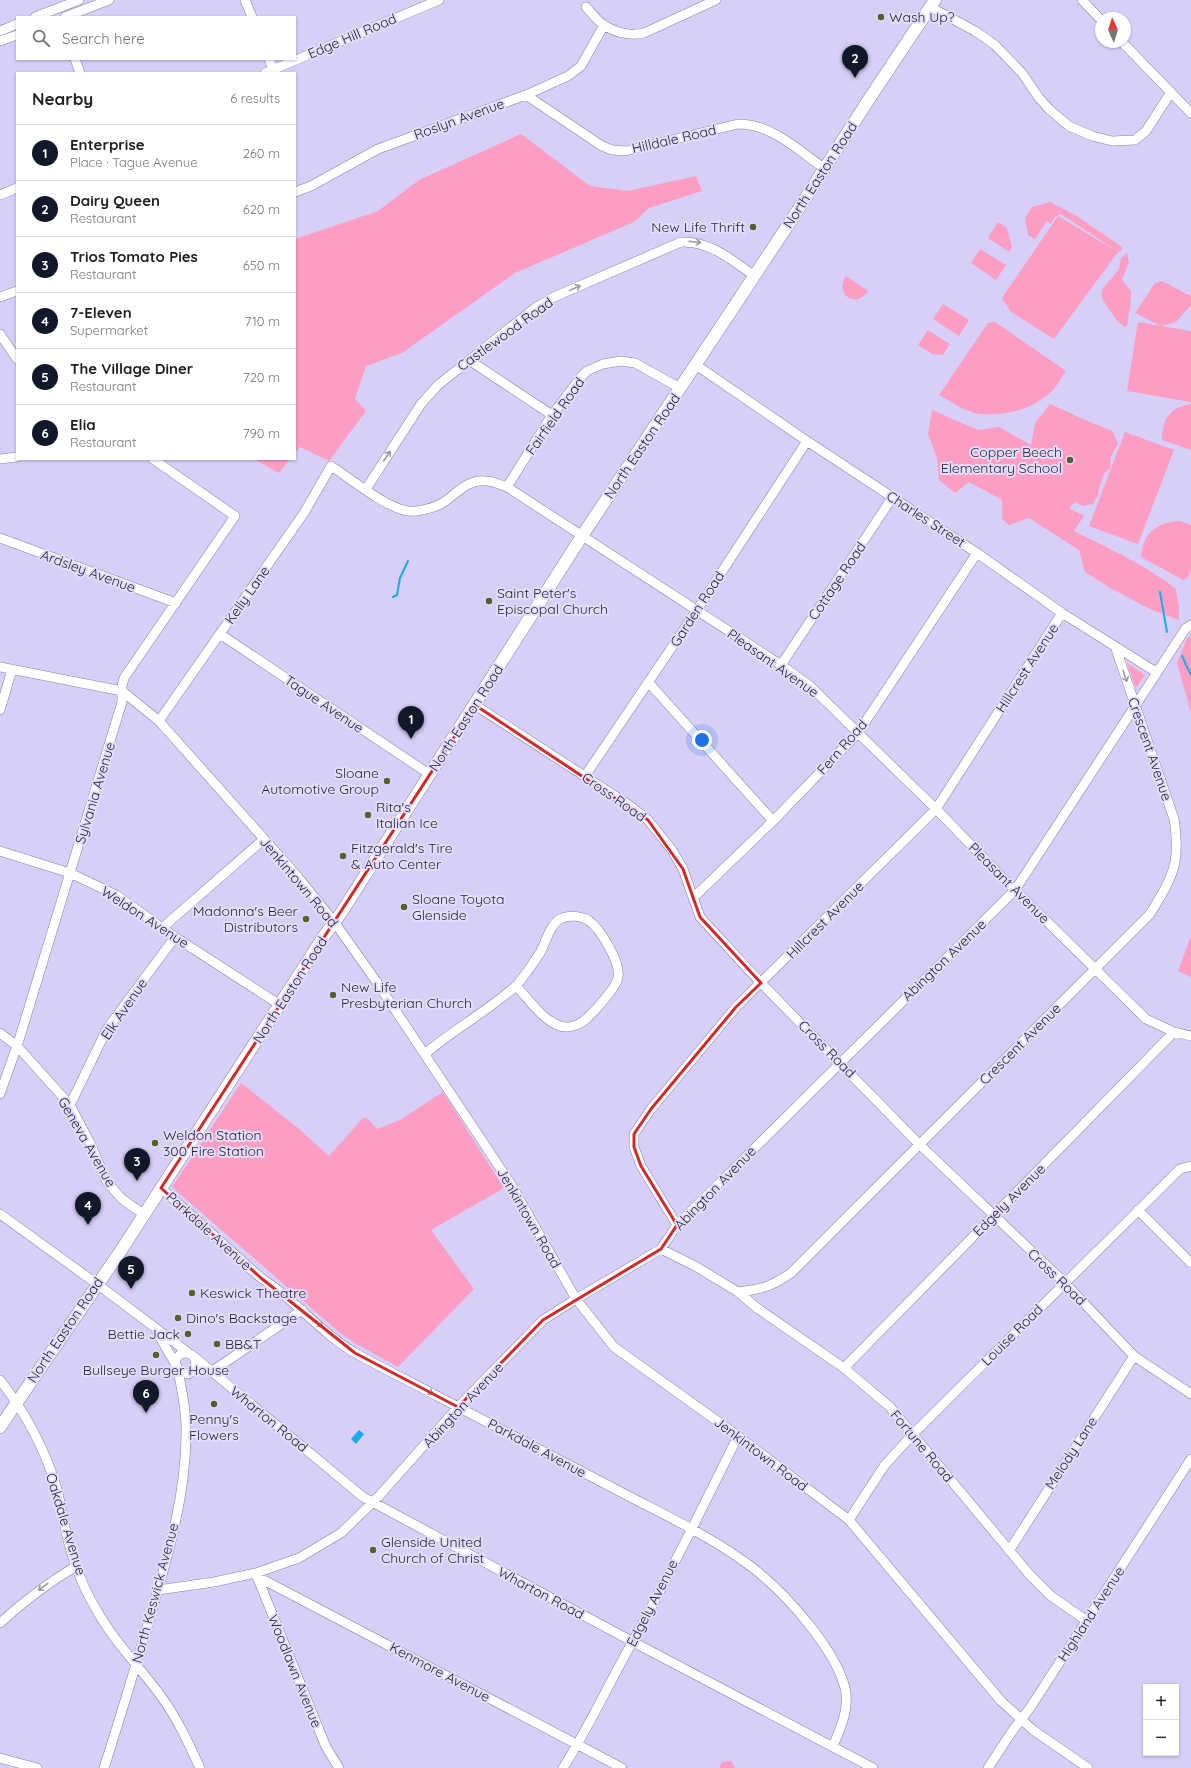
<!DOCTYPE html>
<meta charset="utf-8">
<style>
:root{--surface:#fff;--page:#f2f2f2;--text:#202124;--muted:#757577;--line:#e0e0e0;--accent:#111827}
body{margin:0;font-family:Quicksand,sans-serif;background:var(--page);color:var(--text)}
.controls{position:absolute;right:12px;bottom:12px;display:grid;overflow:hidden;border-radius:0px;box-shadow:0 1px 3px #0004}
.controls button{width:36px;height:36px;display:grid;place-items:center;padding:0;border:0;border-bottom:1px solid var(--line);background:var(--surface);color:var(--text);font:20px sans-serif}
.compass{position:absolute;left:1095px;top:12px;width:36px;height:36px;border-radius:50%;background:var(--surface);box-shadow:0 1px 3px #0004;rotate:356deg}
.you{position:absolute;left:702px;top:740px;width:14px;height:14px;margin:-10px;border:3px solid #fff;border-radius:50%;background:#1a73e8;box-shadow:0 0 0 6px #1a73e833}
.badge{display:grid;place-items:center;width:26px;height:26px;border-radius:50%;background:var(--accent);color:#fff;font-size:13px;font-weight:700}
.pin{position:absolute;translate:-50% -33px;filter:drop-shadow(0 1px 2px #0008)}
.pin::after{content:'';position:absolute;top:21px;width:14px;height:12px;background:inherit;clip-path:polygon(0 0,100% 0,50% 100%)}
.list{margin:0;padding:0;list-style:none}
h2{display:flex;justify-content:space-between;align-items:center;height:52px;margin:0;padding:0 16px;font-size:17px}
h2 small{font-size:13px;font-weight:400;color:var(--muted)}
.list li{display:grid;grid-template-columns:26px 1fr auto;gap:12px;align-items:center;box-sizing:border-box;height:56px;padding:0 16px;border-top:1px solid var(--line)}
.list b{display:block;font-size:15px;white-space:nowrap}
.list p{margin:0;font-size:13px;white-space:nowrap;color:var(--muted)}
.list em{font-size:13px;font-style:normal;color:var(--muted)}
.icon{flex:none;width:22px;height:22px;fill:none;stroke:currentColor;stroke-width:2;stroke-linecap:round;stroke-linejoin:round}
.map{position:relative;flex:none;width:1191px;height:1768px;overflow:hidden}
.search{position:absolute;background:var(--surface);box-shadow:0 1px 3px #0004;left:16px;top:16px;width:280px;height:44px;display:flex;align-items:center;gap:10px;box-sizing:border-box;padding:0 14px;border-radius:0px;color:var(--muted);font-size:15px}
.panel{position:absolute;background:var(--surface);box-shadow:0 1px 3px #0004;left:16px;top:72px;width:280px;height:388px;border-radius:0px}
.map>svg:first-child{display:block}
.green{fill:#fc9ec4}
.water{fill:#1aabea}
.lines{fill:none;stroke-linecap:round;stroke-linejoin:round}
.stream{stroke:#1aabea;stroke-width:2}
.minor-casing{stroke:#877fa4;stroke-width:10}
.major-casing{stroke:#877fa4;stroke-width:13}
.minor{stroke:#fff;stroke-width:9}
.major{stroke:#fff;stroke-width:12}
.oneway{stroke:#9f9da4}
.marked{fill:none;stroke:#d62828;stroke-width:3;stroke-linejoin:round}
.poi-dot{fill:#585e2c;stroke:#e4ddfe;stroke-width:1.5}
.labels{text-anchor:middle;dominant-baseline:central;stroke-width:4;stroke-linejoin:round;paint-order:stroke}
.poi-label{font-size:14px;fill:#292534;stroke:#e4ddfe;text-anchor:start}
.street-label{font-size:14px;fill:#292534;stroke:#e4ddfe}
</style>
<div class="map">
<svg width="1191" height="1768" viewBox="0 0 1191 1768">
<rect width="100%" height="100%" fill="#d7cff7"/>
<path class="green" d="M521 134 590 186 628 191 696 176 702 191 649 208 634 222 515 273 402 353 366 366 355 399 366 411 329 461 300 447 295 453V239L378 211 419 180Z
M1050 202 1077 216 1122 247V250L1118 252 1054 339 1011 312 1002 298 1058 216 1118 252 1061 214 1056 216 1050 224 1047 221 1035 239 1028 235 1025 218 1032 207Z
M998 222 1007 228 1012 247 1009 252 988 238Z
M980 249 1006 265 996 280 971 263Z
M1127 253 1129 262 1122 280 1131 291V299L1127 326 1125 327 1118 322 1102 299V290L1119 269 1121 258Z
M846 276 868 291C856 309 834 295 846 276Z
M1162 281 1191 296V305L1176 322 1161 326 1191 331V402L1127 391 1138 322 1161 326 1135 313 1155 283Z
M943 304 969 320 959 336 933 319Z
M995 322 1066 371C1061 378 1057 386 1052 391 1033 410 1000 418 975 413 962 410 950 401 939 395L988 323Z
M928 330 950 344 943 355 932 354 918 345Z
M1050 404 1083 419 1112 431 1118 443 1111 457 1110 468 1104 474 1099 488 1098 495 1093 504 1083 506 1075 502 1069 508 1084 516 1074 531C1110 549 1145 565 1176 589L1179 607V620L1152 610 1112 589 1085 572 1079 550 1029 518 1009 525 1002 519V500L969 482 955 493 939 480 937 458 928 434 932 410 978 430 999 427 1031 445 1035 423Z
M1191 404V450L1162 440C1163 420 1169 407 1191 404Z
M1125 432 1174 450 1138 544 1089 526Z
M254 459H290L279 473Z
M1179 521 1191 525V570L1188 578 1183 580 1141 557C1143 533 1156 523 1179 521Z
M1191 637V712L1177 663 1187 638Z
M1127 663 1145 675 1137 687 1135 686Z
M1191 936V977L1178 971Z
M241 1083 298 1128 329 1156 363 1118H367L377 1129 400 1120 443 1092 504 1188 431 1230 474 1289 398 1367 355 1343 339 1332 172 1187Z
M731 1761 735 1768H719L722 1762Z"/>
<path class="water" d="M359 1430 364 1434 356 1444 351 1439Z"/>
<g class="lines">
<path class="stream" d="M1160 592 1167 632
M393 597 397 595 400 578 408 561
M1182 656 1191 675"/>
<g class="minor-casing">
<path id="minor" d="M245 0 252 17
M1082 0 1101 20
M586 7C591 12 597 21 604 25 616 33 631 36 644 33L716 0
M930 7 975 31 995 45 1022 73 1039 98 1050 110 1069 126 1092 136 1112 141 1135 140 1146 131 1171 92
M35 17 79 0
M65 17 109 0
M0 31 17 24
M0 41 17 35
M1122 42 1191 113
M75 59 80 73
M269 59 273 69
M265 73 439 0
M526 95 602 146 612 150 626 151 738 124C772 124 798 150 825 169
M295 192 311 186 378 149 526 95 568 76 581 66 604 25
M0 195 17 188
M0 297 17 291
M0 334 17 359
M469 360 552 415
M696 365 807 441 977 553 1062 613 1156 672
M0 459 17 457
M507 487 552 415 581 377 587 371 603 364 621 361 635 363 680 388
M366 489 421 404 438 385 535 308 554 297 681 242C711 241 731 260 755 276
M0 538 176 603
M220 634 429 774
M781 665 892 498
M0 667 122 691 159 721 298 877 335 923 376 981 512 1186 576 1299 614 1347 738 1436 849 1520 1001 1701 1033 1730 1088 1768
M649 683 773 821
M475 705 629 805 648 820 672 850 683 869 700 917 761 983 919 1144 1065 1283 1134 1356 1191 1394
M0 710 12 670
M159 721 304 513 331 466C350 478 386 508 408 511 418 512 435 508 444 502 457 493 468 479 486 481 493 481 500 485 507 487L781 665 810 686 936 809 1015 890 1146 1019 1174 1032 1191 1036
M585 776 697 610 807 441
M0 851 70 873 116 895 175 937 280 1005
M693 898 773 821 858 733 977 553
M162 928 264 839
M0 1033 17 1046 70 1105 90 1143 107 1182 122 1199 143 1214
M425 1054C449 1033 476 1018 501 998 506 994 512 990 517 985 525 975 533 964 540 953 546 942 550 923 562 918 570 915 581 916 588 920 600 928 621 963 618 977 617 987 593 1013 585 1020 579 1025 568 1029 560 1026 542 1020 529 999 516 986
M0 1094 19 1040 122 702V686L124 678 235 516 153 459
M70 1105 107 1029 175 937
M161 1188 261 1278C295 1299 321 1334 357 1354 384 1369 413 1383 441 1398 500 1429 560 1460 619 1491 664 1515 713 1537 753 1568 786 1594 839 1652 846 1693 848 1712 840 1730 833 1746
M1138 1210 1191 1263
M0 1214 97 1284 190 1354
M677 1225 641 1166 634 1147V1134L651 1109 736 1007 936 809 1062 613
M661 1249 695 1266 738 1292 757 1308 844 1368 890 1407 1029 1574 1051 1596 1087 1621
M738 1292C763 1289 770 1287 791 1273L1150 914C1173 876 1181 864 1174 819L1115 646
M157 1332 180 1372 188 1374 194 1370 196 1361 193 1356
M175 1366C175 1355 183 1350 192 1355L363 1497 637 1644 873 1768
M844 1368 1174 1032
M211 1372 302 1310
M0 1380C25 1412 44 1447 56 1486 60 1499 62 1514 65 1527 71 1555 81 1584 96 1609 114 1642 141 1668 163 1699 178 1720 189 1744 200 1768
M849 1520 884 1466 912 1435 1180 1169 1191 1166
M1009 1551 1134 1356
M256 1574 326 1747 339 1768
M258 1577 622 1768
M158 1590 214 1582 256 1573 299 1558 341 1533 379 1496 458 1407 543 1320 576 1299 661 1249 677 1225 1015 890 1186 628 1191 625
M0 1623C24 1601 48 1583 76 1566
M0 1758 37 1768
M104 1768C120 1718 135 1668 150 1617 168 1556 187 1492 186 1428 186 1408 182 1390 178 1371
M563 1768C589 1727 609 1683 633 1641 670 1574 704 1505 738 1436
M988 1768 1013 1730 1030 1708 1191 1459"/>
</g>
<g class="major-casing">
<path id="major" d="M0 1427 120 1252 324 936 341 913 582 536 794 216 871 96 935 0"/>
</g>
<use href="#minor" class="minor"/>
<use href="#major" class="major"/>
</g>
<defs><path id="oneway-shaft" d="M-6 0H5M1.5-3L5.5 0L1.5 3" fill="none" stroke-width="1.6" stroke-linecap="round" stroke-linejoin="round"/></defs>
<g class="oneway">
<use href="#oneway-shaft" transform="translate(695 242) rotate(7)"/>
<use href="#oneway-shaft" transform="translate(575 288) rotate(-24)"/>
<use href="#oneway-shaft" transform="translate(387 456) rotate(-57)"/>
<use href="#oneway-shaft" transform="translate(1125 676) rotate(71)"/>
<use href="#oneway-shaft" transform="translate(318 1323) rotate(40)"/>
<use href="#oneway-shaft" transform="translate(428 1391) rotate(28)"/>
<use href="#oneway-shaft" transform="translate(43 1587) rotate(143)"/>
</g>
<path class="marked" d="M475 705 648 820 683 869 700 917 761 983 736 1007 651 1109 634 1134V1147L641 1166 677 1225 661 1249 543 1320 458 1407 355 1353 261 1278 161 1188Z"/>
<g class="poi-dot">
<circle cx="881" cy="17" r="4"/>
<circle cx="753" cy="227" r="4"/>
<circle cx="1070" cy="460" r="4"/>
<circle cx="489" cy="601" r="4"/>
<circle cx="387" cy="781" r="4"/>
<circle cx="368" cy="815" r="4"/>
<circle cx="343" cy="856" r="4"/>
<circle cx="404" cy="907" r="4"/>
<circle cx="306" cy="919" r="4"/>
<circle cx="333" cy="995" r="4"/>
<circle cx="155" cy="1143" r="4"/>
<circle cx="192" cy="1293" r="4"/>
<circle cx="178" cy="1318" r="4"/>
<circle cx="188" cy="1334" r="4"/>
<circle cx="217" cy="1344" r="4"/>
<circle cx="156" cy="1355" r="4"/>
<circle cx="214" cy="1404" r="4"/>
<circle cx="373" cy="1550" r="4"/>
</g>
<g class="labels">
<g class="poi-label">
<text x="889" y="17">Wash Up?</text>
<text x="745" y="227" text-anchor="end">New Life Thrift</text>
<text x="1062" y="452" text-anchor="end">Copper Beech<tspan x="1062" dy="16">Elementary School</tspan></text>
<text x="497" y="593">Saint Peter's<tspan x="497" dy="16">Episcopal Church</tspan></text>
<text x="379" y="773" text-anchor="end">Sloane<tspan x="379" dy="16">Automotive Group</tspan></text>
<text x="376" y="807">Rita's<tspan x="376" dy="16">Italian Ice</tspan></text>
<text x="351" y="848">Fitzgerald's Tire<tspan x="351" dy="16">&amp; Auto Center</tspan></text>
<text x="412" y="899">Sloane Toyota<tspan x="412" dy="16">Glenside</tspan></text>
<text x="298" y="911" text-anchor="end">Madonna's Beer<tspan x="298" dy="16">Distributors</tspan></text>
<text x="341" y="987">New Life<tspan x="341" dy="16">Presbyterian Church</tspan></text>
<text x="163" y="1135">Weldon Station<tspan x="163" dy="16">300 Fire Station</tspan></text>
<text x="200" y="1293">Keswick Theatre</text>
<text x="186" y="1318">Dino's Backstage</text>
<text x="180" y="1334" text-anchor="end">Bettie Jack</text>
<text x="225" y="1344">BB&amp;T</text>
<text x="156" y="1370" text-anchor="middle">Bullseye Burger House</text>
<text x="214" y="1419" text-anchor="middle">Penny's<tspan x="214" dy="16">Flowers</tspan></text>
<text x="381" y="1542">Glenside United<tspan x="381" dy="16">Church of Christ</tspan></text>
</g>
<g class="street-label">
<text transform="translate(352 36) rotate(-23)">Edge Hill Road</text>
<text transform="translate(459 119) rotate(-20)">Roslyn Avenue</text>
<text transform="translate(674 139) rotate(-13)">Hilldale Road</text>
<text transform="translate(820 175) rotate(-57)">North Easton Road</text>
<text transform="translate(505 334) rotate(-36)">Castlewood Road</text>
<text transform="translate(555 416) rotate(-55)">Fairfield Road</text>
<text transform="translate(642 446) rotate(-56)">North Easton Road</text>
<text transform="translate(926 519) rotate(33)">Charles Street</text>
<text transform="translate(88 571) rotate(20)">Ardsley Avenue</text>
<text transform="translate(837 581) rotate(-56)">Cottage Road</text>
<text transform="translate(247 595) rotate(-55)">Kelly Lane</text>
<text transform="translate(697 609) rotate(-57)">Garden Road</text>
<text transform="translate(773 663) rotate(35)">Pleasant Avenue</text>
<text transform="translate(1027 668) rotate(-57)">Hillcrest Avenue</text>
<text transform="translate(324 704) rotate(34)">Tague Avenue</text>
<text transform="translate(466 718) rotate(-57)">North Easton Road</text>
<text transform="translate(842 747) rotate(-49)">Fern Road</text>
<text transform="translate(1150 749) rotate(71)">Crescent Avenue</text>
<text transform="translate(95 793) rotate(-73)">Sylvania Avenue</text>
<text transform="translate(614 797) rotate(35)">Cross Road</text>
<text transform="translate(299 882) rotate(50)">Jenkintown Road</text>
<text transform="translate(1009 883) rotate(45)">Pleasant Avenue</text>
<text transform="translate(145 917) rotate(33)">Weldon Avenue</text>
<text transform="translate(825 920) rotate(-45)">Hillcrest Avenue</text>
<text transform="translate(944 960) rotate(-44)">Abington Avenue</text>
<text transform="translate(290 990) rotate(-57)">North Easton Road</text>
<text transform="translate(124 1009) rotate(-56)">Elk Avenue</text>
<text transform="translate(1020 1044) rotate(-45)">Crescent Avenue</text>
<text transform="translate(827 1049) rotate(45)">Cross Road</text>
<text transform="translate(87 1142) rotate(60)">Geneva Avenue</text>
<text transform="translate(715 1188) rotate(-46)">Abington Avenue</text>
<text transform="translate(1009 1200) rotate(-45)">Edgely Avenue</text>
<text transform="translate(529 1218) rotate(60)">Jenkintown Road</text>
<text transform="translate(209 1231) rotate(42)">Parkdale Avenue</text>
<text transform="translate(1057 1277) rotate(44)">Cross Road</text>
<text transform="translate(65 1330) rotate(-56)">North Easton Road</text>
<text transform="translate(1012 1335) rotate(-45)">Louise Road</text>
<text transform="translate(463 1405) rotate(-47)">Abington Avenue</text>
<text transform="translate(269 1419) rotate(39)">Wharton Road</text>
<text transform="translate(922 1446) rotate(50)">Fortune Road</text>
<text transform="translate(537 1448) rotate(28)">Parkdale Avenue</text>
<text transform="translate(1071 1453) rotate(-57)">Melody Lane</text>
<text transform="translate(761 1454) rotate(37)">Jenkintown Road</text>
<text transform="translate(66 1524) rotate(73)">Oakdale Avenue</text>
<text transform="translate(155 1593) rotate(-75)">North Keswick Avenue</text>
<text transform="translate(541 1593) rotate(28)">Wharton Road</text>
<text transform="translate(652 1603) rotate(-63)">Edgely Avenue</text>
<text transform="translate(1091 1614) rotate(-57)">Highland Avenue</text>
<text transform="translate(295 1671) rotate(68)">Woodlawn Avenue</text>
<text transform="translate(440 1672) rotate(28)">Kenmore Avenue</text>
</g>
</g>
</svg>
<div class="controls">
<button>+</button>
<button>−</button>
</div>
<svg class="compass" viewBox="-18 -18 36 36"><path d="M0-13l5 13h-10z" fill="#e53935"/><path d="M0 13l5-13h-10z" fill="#757577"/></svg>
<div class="you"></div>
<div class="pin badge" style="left:411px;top:739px">1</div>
<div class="pin badge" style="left:855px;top:78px">2</div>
<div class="pin badge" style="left:137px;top:1181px">3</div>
<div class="pin badge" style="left:88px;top:1225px">4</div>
<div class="pin badge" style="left:131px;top:1289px">5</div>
<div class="pin badge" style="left:146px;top:1413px">6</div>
<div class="search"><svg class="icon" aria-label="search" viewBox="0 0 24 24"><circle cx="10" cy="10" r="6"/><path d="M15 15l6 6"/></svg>Search here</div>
<section class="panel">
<h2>Nearby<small>6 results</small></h2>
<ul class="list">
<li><span class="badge">1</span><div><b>Enterprise</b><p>Place · Tague Avenue</p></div><em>260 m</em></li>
<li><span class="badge">2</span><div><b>Dairy Queen</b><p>Restaurant</p></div><em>620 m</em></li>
<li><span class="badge">3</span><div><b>Trios Tomato Pies</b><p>Restaurant</p></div><em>650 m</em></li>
<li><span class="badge">4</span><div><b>7-Eleven</b><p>Supermarket</p></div><em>710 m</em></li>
<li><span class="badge">5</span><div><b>The Village Diner</b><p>Restaurant</p></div><em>720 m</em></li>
<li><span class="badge">6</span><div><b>Elia</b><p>Restaurant</p></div><em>790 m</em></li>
</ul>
</section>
</div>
